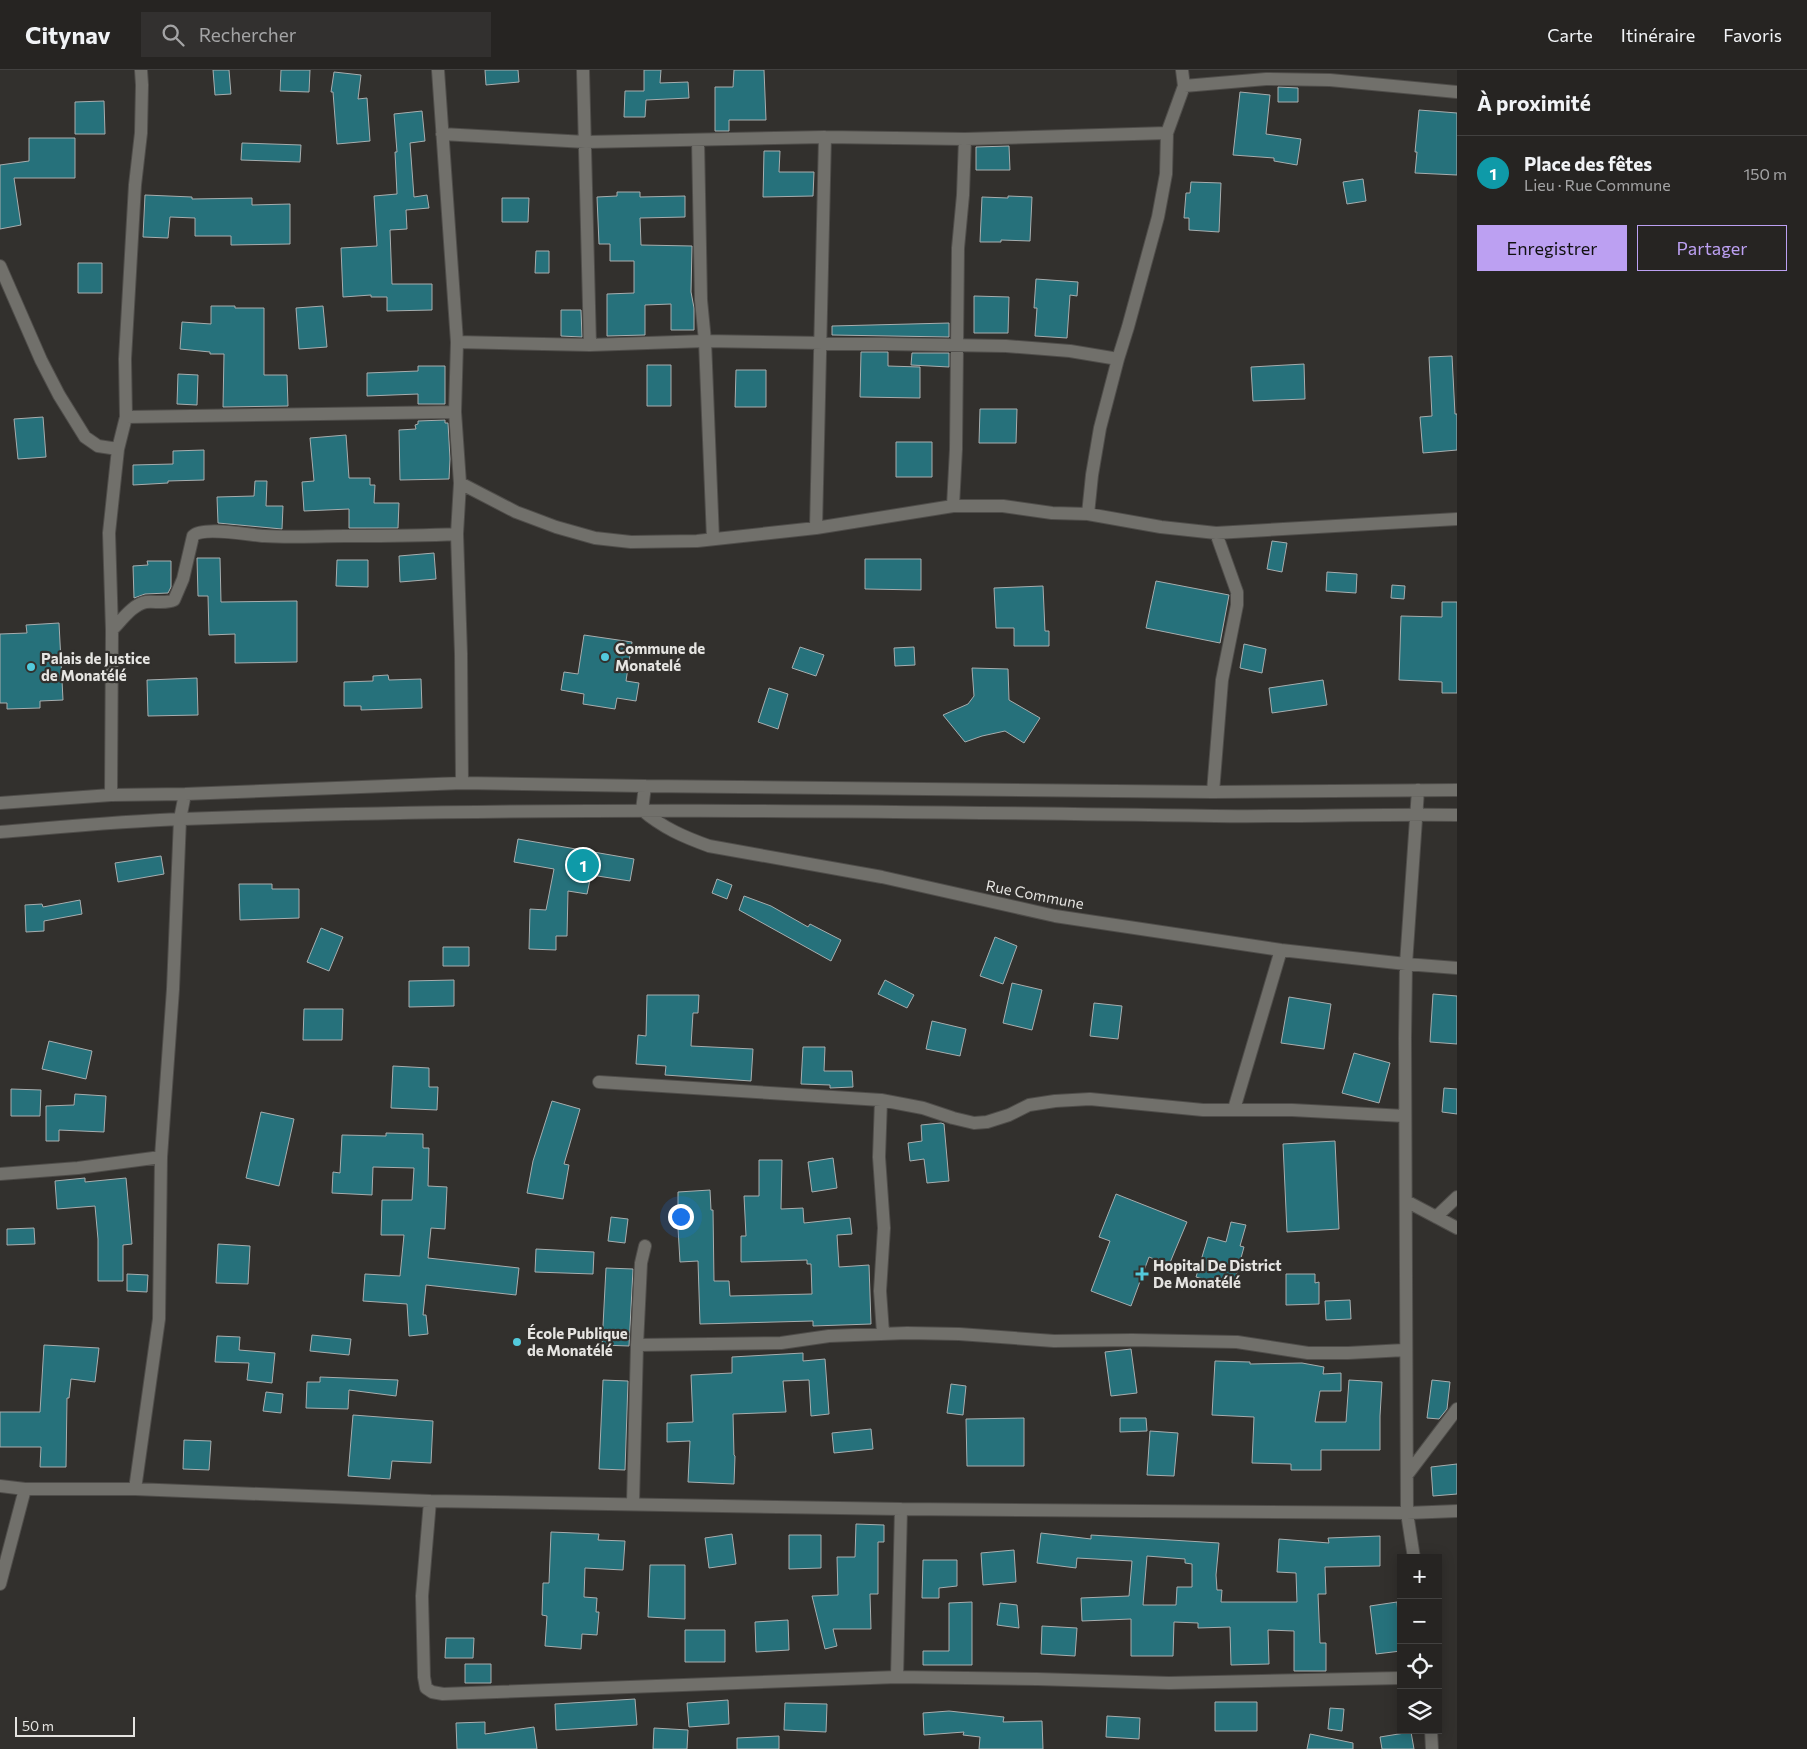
<!DOCTYPE html>
<html lang="fr">
<meta charset="utf-8">
<style>
:root{--surface:#262422;--page:#32302f;--text:#f1f3f6;--muted:#a4a4a5;--line:#424140;--accent:#bca0f2}
body{margin:0;font-family:Commissioner,sans-serif;background:var(--page);color:var(--text)}
.controls{position:absolute;right:15px;bottom:15px;display:grid;overflow:hidden;border-radius:0px;box-shadow:0 2px 12px #0003}
.controls button{width:45px;height:45px;display:grid;place-items:center;padding:0;border:0;border-bottom:1px solid var(--line);background:var(--surface);color:var(--text);font:25px sans-serif}
.scale{position:absolute;left:15px;bottom:12px;width:120px;box-sizing:border-box;padding-left:5px;border:2px solid #e5e4e1;border-top:0;font-size:14px;line-height:18px;white-space:nowrap;color:#e5e4e1;-webkit-text-stroke:4px #32302d;paint-order:stroke}
.you{position:absolute;left:680px;top:1146px;width:18px;height:18px;margin:-12px;border:4px solid #fff;border-radius:50%;background:#1a73e8;box-shadow:0 0 0 8px #1a73e833}
.badge{display:grid;place-items:center;width:32px;height:32px;border-radius:50%;background:var(--accent);color:#fff;font-size:16px;font-weight:700}
.pin{position:absolute;translate:-50% -50%;border:2px solid #fff;box-shadow:0 1px 5px #0006}
.list{margin:0;padding:0;list-style:none}
h2{display:flex;justify-content:space-between;align-items:center;height:65px;margin:0;padding:0 20px;font-size:21px}
h2 small{font-size:16px;font-weight:400;color:var(--muted)}
.list li{display:grid;grid-template-columns:32px 1fr auto;gap:15px;align-items:center;box-sizing:border-box;height:75px;padding:0 20px;border-top:1px solid var(--line)}
.list b{display:block;font-size:19px;white-space:nowrap}
.list p{margin:0;font-size:16px;white-space:nowrap;color:var(--muted)}
.list em{font-size:16px;font-style:normal;color:var(--muted)}
.actions{display:flex;gap:10px;padding:15px 20px}
.actions a{flex:1;padding:11px 0;border:1px solid var(--accent);border-radius:0px;text-align:center;font-size:18px;color:var(--accent)}
.actions .main{background:var(--accent);color:#111}
.icon{flex:none;width:28px;height:28px;fill:none;stroke:currentColor;stroke-width:2;stroke-linecap:round;stroke-linejoin:round}
.map{position:relative;flex:none;width:1457px;height:1679px;overflow:hidden}
header{display:flex;align-items:center;gap:30px;box-sizing:border-box;height:70px;padding:0 25px;background:var(--surface);border-bottom:1px solid var(--line)}
header strong{font-size:24px}
nav{display:flex;gap:28px;margin-inline-start:auto;font-size:18px}
.search{width:350px;height:45px;background:var(--page);display:flex;align-items:center;gap:12px;box-sizing:border-box;padding:0 18px;border-radius:0px;color:var(--muted);font-size:19px}
main{display:flex}
aside{flex:1;background:var(--surface)}
.map>svg:first-child{display:block}
.building{fill:#26717b;stroke:#a7adae;fill-rule:evenodd}
.lines{fill:none;stroke-linecap:round;stroke-linejoin:round}
.minor-casing{stroke:#4f4d4a;stroke-width:14}
.minor{stroke:#71706b;stroke-width:12}
.poi-dot{fill:#53cadc;stroke:#32302d;stroke-width:2}
.labels{text-anchor:middle;dominant-baseline:central;stroke-width:4.5;stroke-linejoin:round;paint-order:stroke}
.poi-label{font-size:15px;font-weight:bold;fill:#e5e4e1;stroke:#32302d;text-anchor:start}
.street-label{font-size:15px;fill:#e5e4e1;stroke:#32302d}
</style>
<header>
<strong>Citynav</strong>
<div class="search"><svg class="icon" aria-label="search" viewBox="0 0 24 24"><circle cx="10" cy="10" r="6"/><path d="M15 15l6 6"/></svg>Rechercher</div>
<nav><a>Carte</a><a>Itinéraire</a><a>Favoris</a></nav>
</header>
<main>
<div class="map">
<svg width="1457" height="1679" viewBox="0 0 1457 1679">
<rect width="100%" height="100%" fill="#32302d"/>
<path class="building" d="M213 0H229L231 24 215 25Z
M281 0H310L309 22 280 21Z
M485 0H518L519 12 486 15Z
M644 0H661L660 13 688 12 689 28 646 30 645 47H624L625 21H644Z
M734 0H764L766 50H729V61H715V17H733Z
M334 2 361 5 358 29 367 28 370 71 337 74 333 22H331Z
M1278 17 1298 18V32H1278Z
M1240 22 1270 25 1266 64 1301 69 1297 95 1274 91V88L1233 85Z
M104 31 105 64H75V32Z
M1419 40 1457 43V105L1415 103 1417 82H1415Z
M422 41 425 71 410 73 414 127 427 125 429 138 406 140 407 159 390 160 392 214H432V240L387 241V227H371V225L343 227 341 178 377 176 374 126 397 124 395 82H397L394 44Z
M29 68H75V108H14L21 155 0 159V95L29 91Z
M242 73 301 75 300 92 241 90Z
M1009 76 1010 100H976V77Z
M764 81H780L779 102H814L813 126 763 127Z
M1363 109 1366 131 1347 134 1343 112Z
M1191 112 1221 113 1219 162 1189 160V148H1184L1186 123H1190Z
M617 122H640V127L685 126V147L640 148 641 175 692 176 691 222 694 238V260H671V234L645 235V265L607 266V224L634 223V191H610V174H599L597 127 617 126Z
M145 125 192 127V129L252 128V135L290 134V174L231 175V166H195V148L170 147 168 168 143 167Z
M1008 126 1032 127 1030 171 1001 170V172H980L982 127 1008 128Z
M502 128H529L528 152H502Z
M536 181H549V203H535Z
M78 193H102V223H78Z
M1036 209 1078 212 1077 226 1070 225 1067 268 1035 266 1037 238H1034Z
M974 226 1009 227 1008 263H974Z
M211 236H235V238H264V305H287L288 336 223 337 224 284H210V282L180 279 182 252 211 254Z
M323 236 327 277 299 279 296 238Z
M561 240H581L582 267 561 266Z
M949 253V267L832 265V256Z
M861 282H888V296L920 297V328L860 327Z
M912 283H949V297L911 295Z
M1452 286 1455 344H1457V380L1423 383 1420 347 1432 346 1429 287Z
M1304 294 1305 329 1253 331 1251 297Z
M647 295H671V336H647Z
M418 296H445V334H418V324L367 326V303L418 301Z
M736 300H766V337H735Z
M178 304 198 305 197 335 177 334Z
M980 339H1017L1016 373H979Z
M43 347 46 387 18 389 14 349Z
M445 350V353H448L450 389 449 409 400 410 399 360 416 359 415 355 418 354V351Z
M346 365 349 408H370V415H375L374 433H399L398 458H349V439L304 441 302 412 314 411 310 368Z
M896 372H932V407H896Z
M204 380V410L168 411V413L133 415V395L173 394V381Z
M255 411H267L266 436H283L282 459 218 453 217 427 254 426Z
M1272 471 1287 473 1282 502 1267 499Z
M434 483 436 509 400 512 399 486Z
M197 488H220L221 532 297 531V592L235 593V564L209 565 208 526H198Z
M865 489H921V520L865 519Z
M337 490H368V517L336 516Z
M147 491H171V517L168 523 145 524 134 528 133 496 148 495Z
M1327 502 1357 504 1356 523 1326 521Z
M1156 511 1229 525 1220 573 1146 558Z
M1392 515 1405 516 1404 529 1391 528Z
M1043 516 1045 561H1049V576H1014V558H996L994 518Z
M1442 532H1457V623H1442V612L1399 610 1401 546 1442 547Z
M59 553 63 630 40 631V638L7 639V633H0V564L27 563 26 555Z
M584 565 632 572 626 611 639 613 636 631 617 628 615 639 583 634 584 624 561 620 564 602 578 604Z
M1244 574 1266 579 1262 603 1240 598Z
M800 577 824 585 816 606 792 598Z
M914 577 915 595 895 596 894 578Z
M972 598 1008 599 1009 630 1040 648 1024 673 1005 661 982 666 965 672 943 645 968 634 974 626Z
M388 605 389 610 421 609 422 638 361 640V636H344V612L373 611V606Z
M197 608 198 645 148 646 147 610Z
M1323 610 1327 635 1272 643 1269 618Z
M769 618 788 624 778 659 758 652Z
M518 769 634 789 630 811 591 805 587 824 568 821 567 866H556V880L529 879 530 839 546 840 554 799 514 792Z
M161 786 164 804 118 812 115 793Z
M717 809 732 815 727 829 712 823Z
M239 814H272V819H299V848L240 850Z
M744 826 771 836 808 857 810 854 841 870 831 891 739 840Z
M80 830 82 844 44 851V861L26 862 25 835 42 834 43 837Z
M321 858 343 867 329 901 307 892Z
M995 867 1017 876 1003 914 980 906Z
M443 877H469V896H443Z
M454 910V936L409 937V911Z
M885 910 914 925 907 938 878 924Z
M1012 913 1042 920 1032 960 1003 953Z
M1433 924 1457 926V974L1430 972Z
M647 925H699L698 943H693L691 976 753 979 751 1011 665 1005 666 996 636 994 638 965 646 966Z
M1289 927 1331 934 1324 979 1281 973Z
M1094 933 1122 936 1118 969 1090 966Z
M304 939H343L342 970H303Z
M932 951 966 959 960 986 926 979Z
M49 971 92 981 86 1009 42 999Z
M803 977H825L824 1001H852L853 1017 830 1018V1015L801 1014Z
M1354 983 1390 993 1379 1033 1342 1023Z
M393 996 429 998V1017H438L437 1040 391 1038Z
M1444 1018 1457 1019V1044L1442 1042Z
M11 1019 41 1020 40 1046H11Z
M75 1024 106 1026 104 1062 59 1060V1071H46V1036L74 1035Z
M552 1031 580 1039 564 1094 569 1095 563 1129 527 1123 533 1091Z
M261 1042 294 1049 279 1116 246 1108Z
M941 1053 944 1054 949 1111 927 1113 924 1089 910 1091 908 1073 922 1071 921 1055Z
M386 1063 423 1064V1078H429L428 1116 447 1117 445 1159 431 1158 428 1188 519 1198 516 1225 426 1215 423 1245H426L428 1264 409 1266 407 1234 363 1231 365 1204 400 1206 404 1165H381L382 1130H412L414 1098 373 1097 372 1125 332 1123 333 1102 340 1103 342 1065 386 1066Z
M1335 1071 1339 1159 1287 1162 1283 1074Z
M833 1088 837 1118 812 1122 808 1092Z
M759 1090H782L781 1139 803 1138 804 1153 850 1148 852 1164 837 1165 839 1197 869 1195 871 1254 813 1256V1251L700 1254 698 1191 680 1192 678 1158V1122L710 1120 711 1140H713L714 1211H729L730 1226 812 1224 811 1194H807V1190L741 1192V1166H746L744 1126H759Z
M85 1108V1112L126 1108 132 1174 123 1175V1211H98V1169L95 1136 57 1139 55 1111Z
M1116 1124 1187 1152 1169 1195 1149 1187 1131 1236 1091 1221 1110 1171 1099 1167Z
M611 1147 628 1149 625 1173 608 1171Z
M1231 1152 1246 1155 1240 1176 1244 1177 1233 1217 1196 1207 1208 1167 1226 1172Z
M34 1158 35 1174 7 1175V1159Z
M218 1174 250 1176 248 1214 216 1213Z
M536 1179 594 1182 593 1204 535 1202Z
M606 1198 633 1199 629 1276 602 1275Z
M127 1204 148 1205 147 1222 127 1221Z
M1286 1204H1315V1213L1319 1212V1234L1286 1235Z
M1350 1230 1351 1249 1326 1250 1325 1231Z
M312 1265 351 1269 349 1285 310 1281Z
M217 1266 240 1267 239 1280 275 1283 272 1313 247 1310 249 1293 215 1292Z
M44 1275 99 1278 95 1312 71 1309 69 1328H67L66 1397H40L41 1377H0V1342H40Z
M1131 1279 1137 1323 1111 1326 1105 1282Z
M803 1283V1291L825 1289 829 1344 811 1346 809 1310 783 1311 786 1342 733 1344 734 1385 735 1386 734 1414 688 1412 690 1371 667 1372V1353L693 1352 691 1305 732 1303V1287Z
M1215 1291 1250 1292V1294L1302 1293 1324 1297 1323 1304 1341 1303V1321H1320L1315 1352H1346L1349 1310 1382 1312 1380 1346V1380H1321V1400H1291V1394L1252 1393 1254 1347 1212 1345Z
M320 1307 398 1310 396 1326 349 1320 348 1339 306 1338 307 1312H320Z
M603 1310 628 1311 625 1400 599 1399Z
M1432 1310 1450 1312 1447 1339 1439 1349 1427 1348Z
M951 1314 966 1316 963 1345 947 1343Z
M266 1322 283 1324 281 1343 263 1341Z
M353 1345 433 1351 431 1393 392 1391 390 1409 348 1406Z
M1024 1348V1396H967L966 1349Z
M1120 1348H1146L1147 1361 1120 1362Z
M871 1359 873 1379 834 1383 832 1363Z
M1150 1361 1178 1363 1174 1406 1147 1405Z
M184 1370 211 1371 209 1400 183 1399Z
M1457 1394V1424L1433 1426 1431 1397Z
M856 1454 884 1455V1472H878V1524H870L871 1559H833L837 1576 825 1579 812 1526 838 1525 837 1487H855Z
M551 1462 599 1464 598 1470 625 1471 623 1500 585 1498 584 1527 597 1528 596 1542H599L597 1565 582 1564 581 1579 545 1576 547 1546 542 1545 543 1513H549Z
M1041 1463 1091 1469V1465L1219 1473 1216 1505 1217 1520H1222L1221 1532H1297L1296 1503 1277 1502 1279 1469 1329 1473 1328 1468 1380 1466V1496L1325 1497 1326 1524H1318L1320 1573H1326V1601H1294V1561L1268 1560 1269 1594 1231 1595 1230 1557 1198 1558V1553L1174 1552 1173 1586H1131V1549L1082 1551 1081 1528 1129 1526 1132 1491 1077 1488 1076 1498 1037 1493ZM1147 1486 1185 1489V1493L1192 1494V1517H1177L1176 1535H1143Z
M732 1464 736 1494 709 1498 705 1468Z
M789 1465H821V1498L789 1499Z
M1014 1480 1016 1512 983 1515 981 1483Z
M923 1490H957V1516L939 1518V1528H922Z
M650 1495H685V1549L648 1547Z
M972 1532V1595H923V1581H949V1533Z
M1397 1532 1401 1581 1376 1584 1370 1536Z
M1000 1533 1017 1535 1019 1558 997 1555Z
M788 1550 789 1580 756 1582 755 1552Z
M1042 1556 1077 1558 1075 1586 1041 1584Z
M685 1560H725V1592H685Z
M446 1568H474L473 1588H445Z
M465 1594H491V1613H465Z
M635 1629 637 1655 556 1660 555 1634Z
M728 1630 729 1654 689 1657 687 1633Z
M1215 1632H1257V1661H1215Z
M785 1633 827 1634 826 1662 784 1660Z
M1330 1638 1344 1639 1342 1661 1328 1659Z
M949 1641 1004 1647 1003 1652 1042 1651 1043 1679H979L980 1667 963 1665 964 1662 924 1665 923 1643Z
M1107 1646 1140 1648 1139 1669 1106 1667Z
M485 1652V1664L534 1657 537 1679H457L456 1653Z
M654 1658 688 1660 687 1679H653Z
M1411 1662 1414 1679H1382L1380 1667Z
M1310 1664 1353 1673V1679H1307Z
M779 1666V1679H737V1668Z"/>
<g class="lines">
<g class="minor-casing">
<path id="minor" d="M438 0 457 272 455 342 460 413 516 442 556 457 595 468 631 472 697 471 816 458 953 436H1003L1052 443 1088 444 1161 457 1216 463 1457 449
M583 0 590 275
M1184 16 1266 9 1330 10 1457 22
M442 64 586 72 825 67 965 69 1167 63 1184 16 1182 0
M698 70 701 230 705 271 713 469
M0 196 41 290 59 325 85 367 98 376 118 379
M457 272 590 275 705 271 1006 276 1070 281 1118 289
M126 347 455 342
M460 413 457 464 461 584 462 713
M953 436 956 379 958 178 963 125 965 69
M1088 444 1092 405 1100 358 1118 289 1128 257 1158 147 1166 104 1167 63
M816 458 825 67
M112 560C121 551 133 534 146 532 155 531 166 534 174 530L183 509 193 466C203 456 249 465 264 466 291 468 318 466 345 466 382 466 419 466 457 464
M645 716 642 740C663 758 684 767 709 776L882 807 1055 846 1281 880 1406 894 1457 898
M1213 722 1222 610 1237 535V522L1216 463
M111 725 112 560 109 463 118 379 126 347 125 289 135 115 141 63 142 15 141 0
M0 733 111 725 185 724 462 713 645 716 1213 722 1457 720
M0 762C61 757 122 751 183 749 527 736 871 741 1215 746 1296 747 1376 744 1457 745
M599 1012 881 1030 923 1038 953 1048 974 1053 987 1052 1009 1045 1029 1035 1055 1031 1090 1029 1203 1040H1292L1405 1046
M881 1030 879 1087 884 1158 880 1221 883 1263
M1234 1039 1281 880
M0 1104 78 1098 161 1087
M1406 1131 1457 1158
M1436 1147 1457 1127
M637 1275 641 1193 645 1176
M1407 1405 1457 1339
M0 1416 25 1419H135L430 1431 901 1439 1407 1443 1405 968 1406 894 1418 720
M135 1419 159 1249 161 1087 173 919 180 749 185 724
M430 1431 422 1526 424 1607 426 1618 432 1622 443 1624 897 1607 1037 1609 1169 1613 1401 1608
M633 1433 637 1275 781 1273 829 1266 907 1263 959 1264 1054 1271 1132 1270 1237 1272 1308 1283H1348L1405 1280
M1414 1488 1407 1443 1457 1441
M0 1514 25 1419
M897 1607 901 1439
M1431 1660 1432 1679"/>
</g>
<use href="#minor" class="minor"/>
</g>
<g class="poi-dot">
<circle cx="605" cy="587" r="5"/>
<circle cx="31" cy="597" r="5"/>
<path d="M1139.5 1196.5h5v5h5v5h-5v5h-5v-5h-5v-5h5z"/>
<circle cx="517" cy="1272" r="5"/>
</g>
<g class="labels">
<g class="poi-label">
<text x="615" y="578">Commune de<tspan x="615" dy="17">Monatelé</tspan></text>
<text x="41" y="588">Palais de Justice<tspan x="41" dy="17">de Monatélé</tspan></text>
<text x="1153" y="1195">Hopital De District<tspan x="1153" dy="17">De Monatélé</tspan></text>
<text x="527" y="1263">École Publique<tspan x="527" dy="17">de Monatélé</tspan></text>
</g>
<g class="street-label">
<text transform="translate(1035 824) rotate(11)">Rue Commune</text>
</g>
</g>
</svg>
<div class="controls">
<button>+</button>
<button>−</button>
<button><svg class="icon" aria-label="locate" viewBox="0 0 24 24"><circle cx="12" cy="12" r="6"/><path d="M12 2v4M12 18v4M2 12h4M18 12h4"/></svg></button>
<button><svg class="icon" aria-label="layers" viewBox="0 0 24 24"><path d="M12 4l9 5-9 5-9-5zM3 14l9 5 9-5"/></svg></button>
</div>
<div class="scale">50 m</div>
<div class="you"></div>
<div class="pin badge" style="left:583px;top:795px;background:#0f9aa8">1</div>
</div>
<aside>
<h2>À proximité<small></small></h2>
<ul class="list">
<li><span class="badge" style="background:#0f9aa8">1</span><div><b>Place des fêtes</b><p>Lieu · Rue Commune</p></div><em>150 m</em></li>
</ul>
<div class="actions"><a class="main">Enregistrer</a><a>Partager</a></div>
</aside>
</main>
